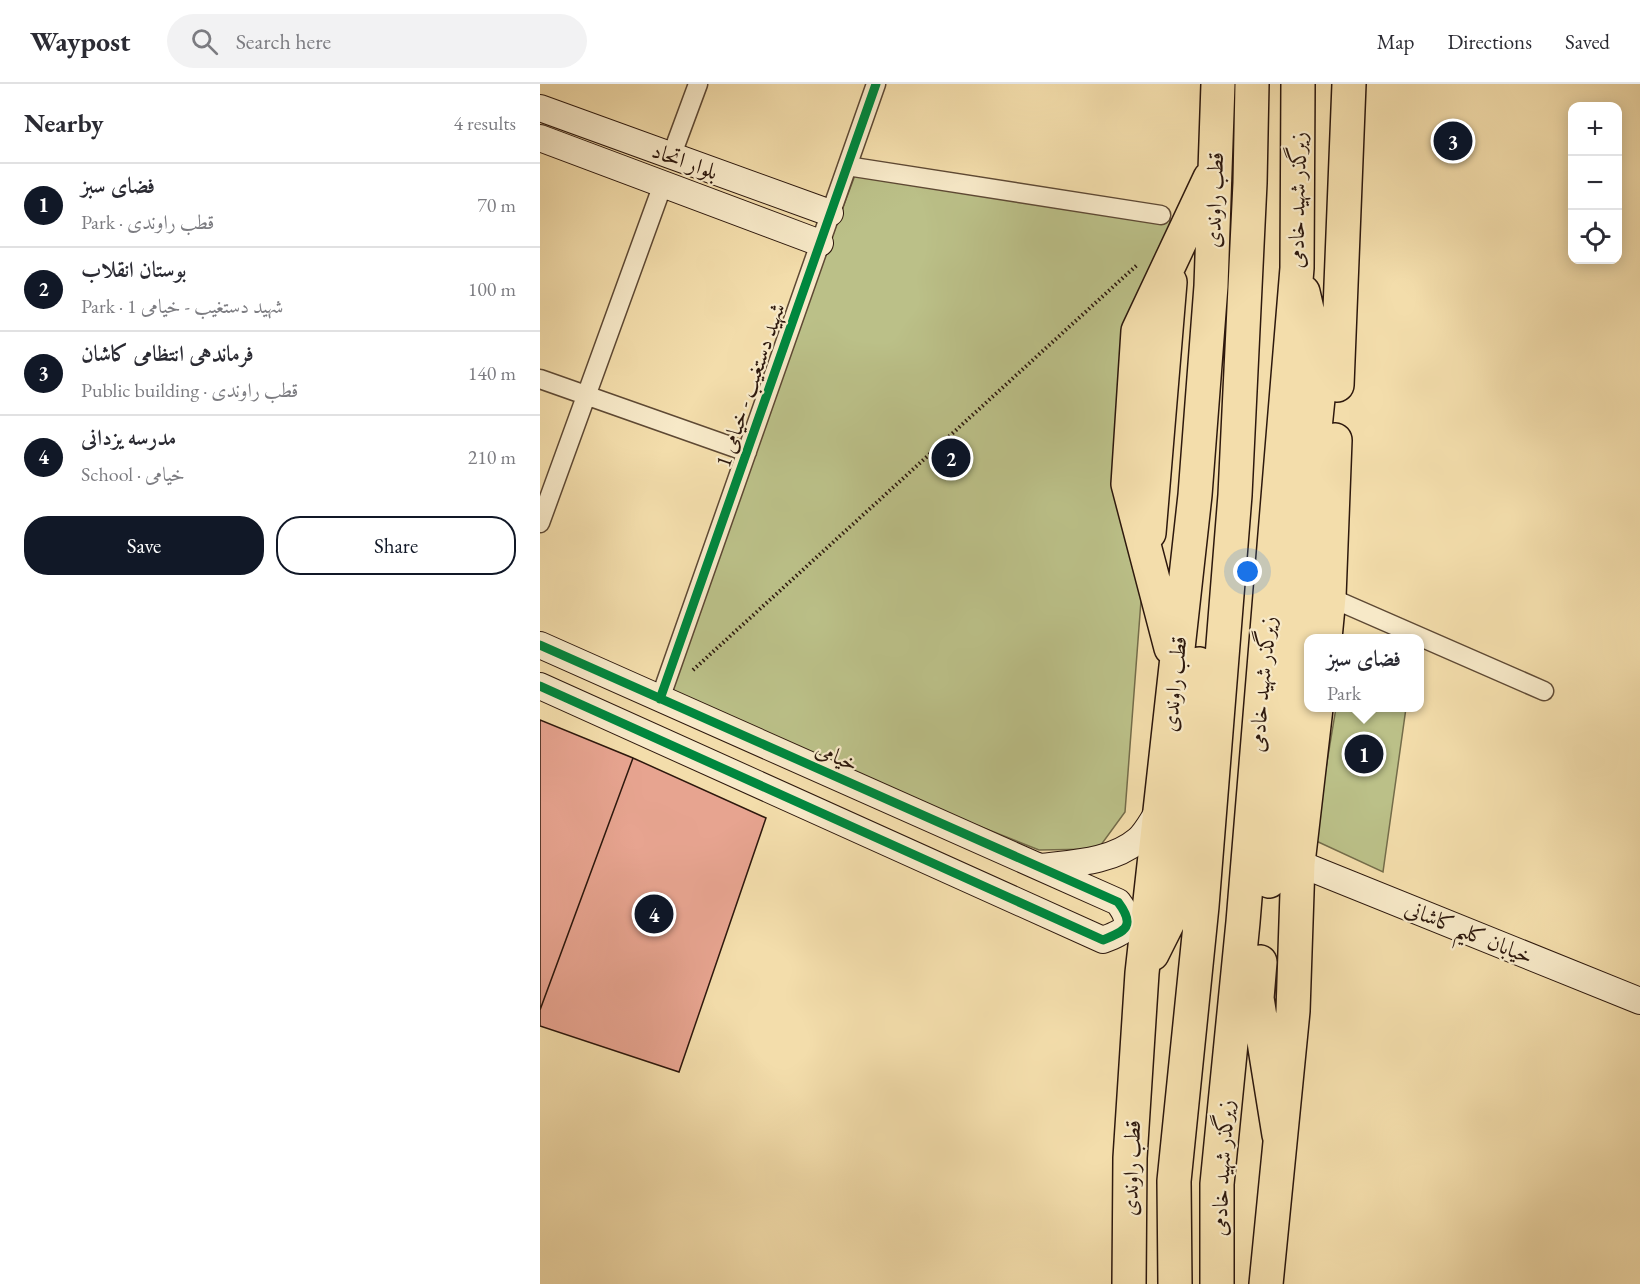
<!DOCTYPE html>
<meta charset="utf-8">
<style>
:root{--surface:#fff;--page:#f2f2f3;--text:#2b2b33;--muted:#7c7c81;--line:#e1e1e2;--accent:#111827}
body{margin:0;font-family:"EB Garamond",Amiri,serif;background:var(--page);color:var(--text)}
.controls{position:absolute;right:18px;top:18px;display:grid;overflow:hidden;border-radius:12px;box-shadow:0 3px 15px #0003}
.controls button{width:54px;height:54px;display:grid;place-items:center;padding:0;border:0;border-bottom:2px solid var(--line);background:var(--surface);color:var(--text);font:30px sans-serif}
.you{position:absolute;left:708px;top:488px;width:21px;height:21px;margin:-15px;border:4px solid #fff;border-radius:50%;background:#1a73e8;box-shadow:0 0 0 9px #1a73e833}
.badge{display:grid;place-items:center;width:39px;height:39px;border-radius:50%;background:var(--accent);color:#fff;font-size:20px;font-weight:700}
.pin{position:absolute;translate:-50% -50%;border:3px solid #fff;box-shadow:0 2px 6px #0006}
.popup{position:absolute;left:764px;top:550px;width:120px;height:78px;box-sizing:border-box;display:grid;place-content:center;border-radius:12px;background:var(--surface);filter:drop-shadow(0 2px 4px #0005);font-size:20px;white-space:nowrap;color:var(--muted)}
.popup b{font-size:22px;color:var(--text)}
.popup::after{content:'';position:absolute;left:50%;top:100%;margin-left:-12px;border:12px solid transparent;border-top-color:var(--surface)}
.list{margin:0;padding:0;list-style:none}
h2{display:flex;justify-content:space-between;align-items:center;height:78px;margin:0;padding:0 24px;font-size:26px}
h2 small{font-size:20px;font-weight:400;color:var(--muted)}
.list li{display:grid;grid-template-columns:39px 1fr auto;gap:18px;align-items:center;box-sizing:border-box;height:84px;padding:0 24px;border-top:2px solid var(--line)}
.list b{display:block;font-size:22px;white-space:nowrap}
.list p{margin:0;font-size:20px;white-space:nowrap;color:var(--muted)}
.list em{font-size:20px;font-style:normal;color:var(--muted)}
.actions{display:flex;gap:12px;padding:18px 24px}
.actions a{flex:1;padding:14px 0;border:2px solid var(--accent);border-radius:24px;text-align:center;font-size:21px;color:var(--accent)}
.actions .main{background:var(--accent);color:#fff}
.icon{flex:none;width:33px;height:33px;fill:none;stroke:currentColor;stroke-width:2;stroke-linecap:round;stroke-linejoin:round}
.map{position:relative;flex:none;width:1100px;height:1200px;overflow:hidden}
header{display:flex;align-items:center;gap:36px;box-sizing:border-box;height:84px;padding:0 30px;background:var(--surface);border-bottom:2px solid var(--line)}
header strong{font-size:28px}
nav{display:flex;gap:33px;margin-inline-start:auto;font-size:21px}
.search{width:420px;height:54px;background:var(--page);display:flex;align-items:center;gap:15px;box-sizing:border-box;padding:0 21px;border-radius:33px;color:var(--muted);font-size:22px}
main{display:flex}
aside{flex:1;background:var(--surface)}
.map>svg:first-child{display:block}
.green{fill:#bbc088;stroke:#746c4a;stroke-width:1.5}
.building{fill:#e7a490;stroke:#2d180d;stroke-width:1.5}
.lines{fill:none;stroke-linecap:round;stroke-linejoin:round}
.street-casing{stroke:#5e4934;stroke-width:21}
.secondary-casing{stroke:#2d180d;stroke-width:28}
.highway-casing{stroke:#2d180d;stroke-width:36}
.path{stroke:#2d180d;stroke-width:4;stroke-dasharray:1.5 3;stroke-linecap:butt}
.street{stroke:#f7e9c8;stroke-width:18}
.secondary{stroke:#f7e9c8;stroke-width:26}
.highway{stroke:#f3ddab;stroke-width:33}
.cycleway-casing{stroke:#f7e9c8;stroke-width:13}
.cycleway{stroke:#00873e;stroke-width:9}
.labels{text-anchor:middle;dominant-baseline:central;stroke-width:4.5;stroke-linejoin:round;paint-order:stroke}
.street-label{font-size:22px;fill:#2d180d;stroke:#f7e9c8}
</style>
<header>
<strong>Waypost</strong>
<div class="search"><svg class="icon" aria-label="search" viewBox="0 0 24 24"><circle cx="10" cy="10" r="6"/><path d="M15 15l6 6"/></svg>Search here</div>
<nav><a>Map</a><a>Directions</a><a>Saved</a></nav>
</header>
<main>
<aside>
<h2>Nearby<small>4 results</small></h2>
<ul class="list">
<li><span class="badge">1</span><div><b>فضای سبز</b><p>Park · قطب راوندی</p></div><em>70 m</em></li>
<li><span class="badge">2</span><div><b>بوستان انقلاب</b><p>Park · شهید دستغیب - خیامی 1</p></div><em>100 m</em></li>
<li><span class="badge">3</span><div><b>فرماندهی انتظامی کاشان</b><p>Public building · قطب راوندی</p></div><em>140 m</em></li>
<li><span class="badge">4</span><div><b>مدرسه یزدانی</b><p>School · خیامی</p></div><em>210 m</em></li>
</ul>
<div class="actions"><a class="main">Save</a><a>Share</a></div>
</aside>
<div class="map">
<svg width="1100" height="1200" viewBox="0 0 1100 1200">
<rect width="100%" height="100%" fill="#f3ddab"/>
<filter id="stains"><feTurbulence type="fractalNoise" baseFrequency=".00333" numOctaves="4"/><feColorMatrix values="0 0 0 0 .2 0 0 0 0 .09 0 0 0 0 .02 0 0 0 .5 -.17"/></filter>
<radialGradient id="worn" r=".72"><stop offset=".6" stop-color="#630" stop-opacity="0"/><stop offset="1" stop-color="#630" stop-opacity=".3"/></radialGradient>
<path class="green" d="M321 75 630 134 585 728 558 765 499 766 120 615Z
M796 624H866L843 788 774 756Z"/>
<path class="building" d="M0 636 93 674 0 926Z
M93 674 226 734 139 988 0 942V926Z"/>
<g class="lines">
<g class="street-casing">
<path id="street" d="M131 73 158 0
M307 82 621 131
M0 295 207 368
M0 439 123 100
M789 513 1004 607
M120 615 336 0"/>
</g>
<g class="secondary-casing">
<path id="secondary" d="M0 24 290 129
M0 54 280 159
M0 561 578 818C596 842 586 847 563 856L0 602
M758 779 1100 917
M501 783C534 779 572 778 598 756 607 748 613 735 620 725"/>
</g>
<g class="highway-casing">
<path id="highway" d="M797 301 809 0
M609 449 630 198
M785 554 789 513 795 356
M631 564 588 400 598 247 670 94
M729 797 781 285 763 208
M612 870 635 824 659 580
M720 878 717 914 739 1051
M589 1200 590 1074 602 889 655 411 671 202 678 0
M635 1200 634 1097 662 822 695 411 710 99 712 0
M677 1200V1100L703 838 757 184 758 0
M726 1200 753 927 758 779 776 624"/>
</g>
<path class="path" d="M153 586 597 181"/>
<use href="#street" class="street"/>
<use href="#secondary" class="secondary"/>
<use href="#highway" class="highway"/>
<g class="cycleway-casing">
<path id="cycleway" d="M0 561 578 818C596 842 586 847 563 856L0 602
M120 615 336 0"/>
</g>
<use href="#cycleway" class="cycleway"/>
</g>
<g class="labels">
<g class="street-label">
<text transform="translate(145 77) rotate(20)">بلوار اتحاد</text>
<text transform="translate(674 116) rotate(-88)">قطب راوندی</text>
<text transform="translate(757 116) rotate(-89)">زیرگذر شهید خادمی</text>
<text transform="translate(210 301) rotate(-71)">شهید دستغیب - خیامی 1</text>
<text transform="translate(634 600) rotate(-84)">قطب راوندی</text>
<text transform="translate(722 600) rotate(-85)">زیرگذر شهید خادمی</text>
<text transform="translate(297 672) rotate(24)">خیامی</text>
<text transform="translate(929 848) rotate(22)">خیابان کلیم کاشانی</text>
<text transform="translate(591 1084) rotate(-88)">قطب راوندی</text>
<text transform="translate(682 1084) rotate(-87)">زیرگذر شهید خادمی</text>
</g>
</g>
<rect width="100%" height="100%" filter="url(#stains)"/>
<rect width="100%" height="100%" fill="url(#worn)"/>
</svg>
<div class="controls">
<button>+</button>
<button>−</button>
<button><svg class="icon" aria-label="locate" viewBox="0 0 24 24"><circle cx="12" cy="12" r="6"/><path d="M12 2v4M12 18v4M2 12h4M18 12h4"/></svg></button>
</div>
<div class="you"></div>
<div class="pin badge" style="left:824px;top:670px">1</div>
<div class="popup"><b>فضای سبز</b>Park</div>
<div class="pin badge" style="left:411px;top:374px">2</div>
<div class="pin badge" style="left:913px;top:57px">3</div>
<div class="pin badge" style="left:114px;top:830px">4</div>
</div>
</main>
